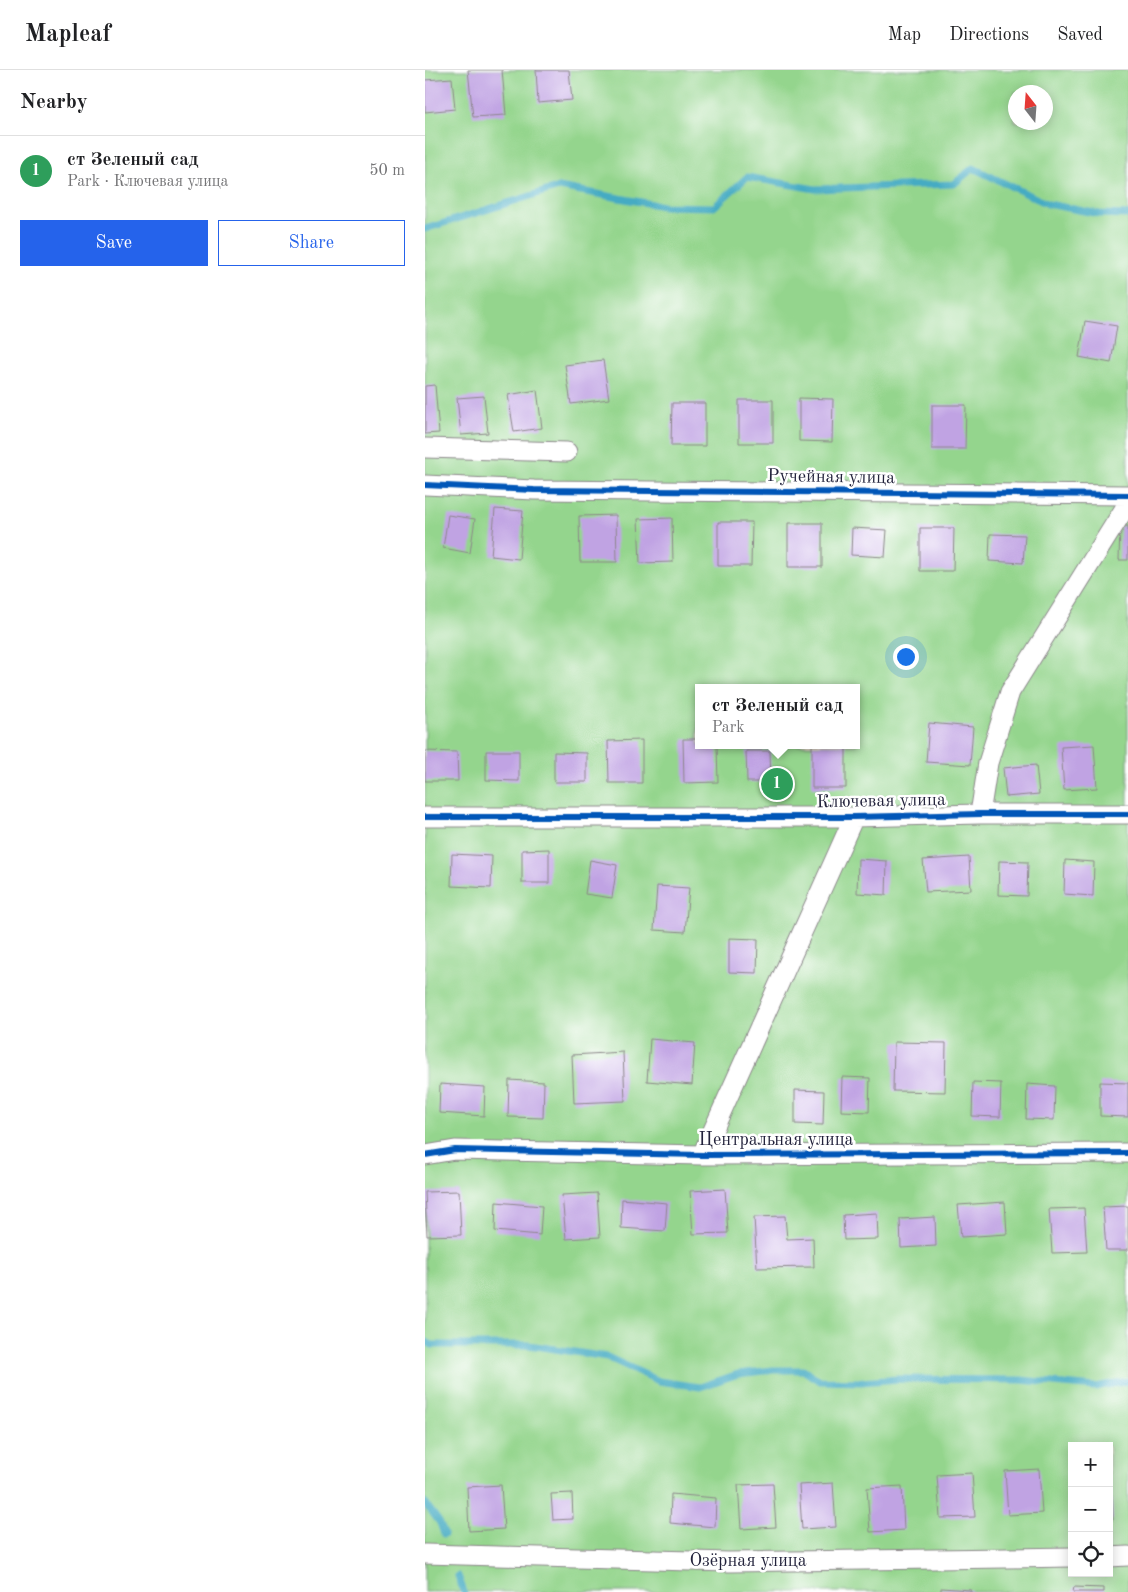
<!DOCTYPE html>
<meta charset="utf-8">
<style>
:root{--surface:#fff;--page:#f2f2f2;--text:#202124;--muted:#757577;--line:#e0e0e0;--accent:#2563eb}
body{margin:0;font-family:"Old Standard TT",serif;background:var(--page);color:var(--text)}
.controls{position:absolute;right:15px;bottom:15px;display:grid;overflow:hidden;border-radius:0px;box-shadow:0 2px 12px #0003}
.controls button{width:45px;height:45px;display:grid;place-items:center;padding:0;border:0;border-bottom:1px solid var(--line);background:var(--surface);color:var(--text);font:25px sans-serif}
.compass{position:absolute;left:583px;top:15px;width:45px;height:45px;border-radius:50%;background:var(--surface);box-shadow:0 2px 12px #0003;rotate:343deg}
.you{position:absolute;left:480px;top:586px;width:18px;height:18px;margin:-12px;border:4px solid #fff;border-radius:50%;background:#1a73e8;box-shadow:0 0 0 8px #1a73e833}
.badge{display:grid;place-items:center;width:32px;height:32px;border-radius:50%;background:var(--accent);color:#fff;font-size:16px;font-weight:700}
.pin{position:absolute;translate:-50% -50%;border:2px solid #fff;box-shadow:0 1px 5px #0006}
.popup{position:absolute;left:270px;top:614px;width:165px;height:65px;box-sizing:border-box;display:grid;place-content:center;border-radius:0px;background:var(--surface);filter:drop-shadow(0 1px 4px #0005);font-size:16px;white-space:nowrap;color:var(--muted)}
.popup b{font-size:19px;color:var(--text)}
.popup::after{content:'';position:absolute;left:50%;top:100%;margin-left:-10px;border:10px solid transparent;border-top-color:var(--surface)}
.list{margin:0;padding:0;list-style:none}
h2{display:flex;justify-content:space-between;align-items:center;height:65px;margin:0;padding:0 20px;font-size:21px}
h2 small{font-size:16px;font-weight:400;color:var(--muted)}
.list li{display:grid;grid-template-columns:32px 1fr auto;gap:15px;align-items:center;box-sizing:border-box;height:70px;padding:0 20px;border-top:1px solid var(--line)}
.list b{display:block;font-size:19px;white-space:nowrap}
.list p{margin:0;font-size:16px;white-space:nowrap;color:var(--muted)}
.list em{font-size:16px;font-style:normal;color:var(--muted)}
.actions{display:flex;gap:10px;padding:15px 20px}
.actions a{flex:1;padding:11px 0;border:1px solid var(--accent);border-radius:0px;text-align:center;font-size:18px;color:var(--accent)}
.actions .main{background:var(--accent);color:#fff}
.icon{flex:none;width:28px;height:28px;fill:none;stroke:currentColor;stroke-width:2;stroke-linecap:round;stroke-linejoin:round}
.map{position:relative;flex:none;width:703px;height:1522px;overflow:hidden}
header{display:flex;align-items:center;gap:30px;box-sizing:border-box;height:70px;padding:0 25px;background:var(--surface);border-bottom:1px solid var(--line)}
header strong{font-size:24px}
nav{display:flex;gap:28px;margin-inline-start:auto;font-size:18px}
main{display:flex}
aside{flex:1;background:var(--surface)}
.map>svg:first-child{display:block}
.green{fill:#94d58d;stroke:#5b7c64;fill-rule:evenodd}
.lines{fill:none;stroke-linecap:round;stroke-linejoin:round}
.stream{stroke:#44abc3;stroke-width:7}
.building{fill:#c0a3e3}
.minor-casing{stroke:#8c878a;stroke-width:21}
.minor{stroke:#fff;stroke-width:19}
.cycleway-casing{stroke:#fff;stroke-width:9}
.cycleway{stroke:#0057b8;stroke-width:6}
.labels{text-anchor:middle;dominant-baseline:central;stroke-width:5;stroke-linejoin:round;paint-order:stroke}
.street-label{font-size:18px;fill:#22223b;stroke:#fff}
</style>
<header>
<strong>Mapleaf</strong>
<nav><a>Map</a><a>Directions</a><a>Saved</a></nav>
</header>
<main>
<aside>
<h2>Nearby<small></small></h2>
<ul class="list">
<li><span class="badge" style="background:#2e9e5b">1</span><div><b>ст Зеленый сад</b><p>Park · Ключевая улица</p></div><em>50 m</em></li>
</ul>
<div class="actions"><a class="main">Save</a><a>Share</a></div>
</aside>
<div class="map">
<svg width="703" height="1522" viewBox="0 0 703 1522">
<rect width="100%" height="100%" fill="#fff"/>
<filter id="ink" filterUnits="userSpaceOnUse"><feTurbulence type="fractalNoise" baseFrequency=".02" numOctaves="2"/><feDisplacementMap in="SourceGraphic" scale="10" xChannelSelector="R" yChannelSelector="G"/><feConvolveMatrix kernelMatrix="1 2 1 2 8 2 1 2 1" color-interpolation-filters="sRGB"/></filter>
<filter id="wash" filterUnits="userSpaceOnUse"><feTurbulence type="fractalNoise" baseFrequency=".0096" numOctaves="4" result="noise"/><feDisplacementMap in="SourceGraphic" scale="20" xChannelSelector="R" yChannelSelector="G"/><feGaussianBlur stdDeviation="1.12" result="paint"/><feColorMatrix in="noise" values="0 0 0 0 0 0 0 0 0 0 0 0 0 0 0 0 0 1.4 0 .05"/><feComposite in="paint" operator="in"/></filter>
<g filter="url(#wash)">
<rect width="100%" height="100%" fill="#f7ecda"/>
<path class="green" d="M0 0H703V1522H0ZM590 22H620V52H590ZM273 618H431V675H273ZM647 1376H684V1503H647Z"/>
<g class="lines">
<path class="stream" d="M0 159 134 117 238 136 289 137 322 107 390 119 529 114 548 98 623 134 674 144 703 145
M0 1271 7 1275H104L182 1287 234 1311 275 1317 313 1304 348 1300H378L395 1311 436 1312 473 1309 596 1310 670 1317 703 1311
M0 1433 15 1453 19 1464
M33 1506 39 1522"/>
</g>
<g id="blocks">
<path class="building" d="M43 0H77L81 45 48 47Z
M111 0H144L147 30 113 33Z
M27 8 30 39 0 42V10Z
M660 251 692 256 686 293 654 287Z
M178 290 184 329 146 334 140 295Z
M10 315 14 363 0 364V316Z
M112 320 117 358 89 362 83 325Z
M59 326 63 363 36 365 32 328Z
M374 328 408 329 407 372 374 371Z
M314 330H348V373H314Z
M247 333H280V376H246Z
M507 335H541L540 379H507Z
M70 439 98 441 94 489 66 486Z
M23 445 50 449 45 483 18 478Z
M191 445 192 492H155L154 446Z
M247 448 248 492 215 493 213 449Z
M293 452H327L326 496H293Z
M363 453H397V497H363Z
M695 456H703V490H694Z
M427 458 462 460 460 487 426 485Z
M495 458H529L528 501H495Z
M565 464 600 465 598 493 564 491Z
M504 653 548 657 545 695 501 692Z
M258 669H273V675H292L293 712 259 713Z
M217 670V713H184L183 671Z
M387 675H421V718H387Z
M669 675 672 718 639 720 636 677Z
M0 681 32 682 33 711H0Z
M61 681H94V711L61 710Z
M321 681H345L346 712H322Z
M129 682 162 683V712H129Z
M611 695 614 724 581 727 578 698Z
M124 779V813H97V780Z
M27 784 67 786 66 818 26 816Z
M544 787 546 820 501 822 498 790Z
M433 789 462 791 461 825 432 823Z
M165 790 192 795 187 828 160 824Z
M640 790 669 792 668 826 639 824Z
M574 791 603 792 602 826 573 825Z
M232 816 264 818 260 862 229 860Z
M304 868 333 869 332 903 304 902Z
M225 969 270 973 267 1015 222 1011Z
M469 972 521 973 520 1022 468 1021Z
M198 982 200 1031 149 1033 147 985Z
M417 1007 445 1008 444 1042 416 1041Z
M84 1010 119 1012 118 1048 83 1047Z
M548 1012 576 1013 575 1047 547 1046Z
M675 1012 703 1013V1047L675 1046Z
M15 1014 60 1017 59 1046 14 1043Z
M602 1014 630 1016 629 1050 601 1049Z
M370 1020 399 1021 398 1055 370 1054Z
M300 1119 303 1163 268 1164 265 1121Z
M34 1121 36 1165 2 1166 0 1122Z
M172 1123 175 1167 141 1169 137 1125Z
M197 1129 242 1133 240 1161 196 1158Z
M71 1132 117 1136 115 1165 70 1161Z
M580 1132 582 1164 536 1167 533 1135Z
M703 1136V1180H681L678 1137Z
M659 1138 662 1182 627 1183 624 1139Z
M452 1143 453 1169 419 1170 418 1145Z
M360 1146 362 1169 388 1168 389 1197 332 1198 329 1147Z
M510 1147 511 1176 476 1178 475 1149Z
M614 1399 617 1443 583 1445 580 1401Z
M547 1403 550 1447 515 1448 512 1405Z
M408 1413 411 1457 377 1459 374 1415Z
M348 1414 351 1457 316 1459 313 1415Z
M684 1414H686L688 1450H684Z
M76 1415 79 1459 44 1461 42 1417Z
M477 1416 479 1460 445 1462 442 1418Z
M147 1423 148 1449 128 1450 126 1424Z
M246 1424 291 1428 290 1457 245 1453Z
M649 1517 679 1518V1522H648Z
M516 1518 546 1520V1522H516Z"/>
</g>
</g>
<g filter="url(#ink)">
<use href="#blocks" fill-opacity="0" stroke="#8c878a" stroke-width="1"/>
<g class="lines">
<g class="minor-casing">
<path id="minor" d="M0 378 142 382
M0 415 109 420 703 425
M555 744 563 693 585 622 703 433
M0 747H429L555 744H703
M0 1085 30 1080 277 1085 703 1083
M277 1085 429 747
M0 1484 304 1492 647 1487
M684 1487 703 1486"/>
</g>
<use href="#minor" class="minor"/>
<g class="cycleway-casing">
<path id="cycleway" d="M0 415 109 420 703 425
M0 747H429L555 744H703
M0 1085 30 1080 277 1085 703 1083"/>
</g>
<use href="#cycleway" class="cycleway"/>
</g>
</g>
<g class="labels">
<g class="street-label">
<text transform="translate(406 407) rotate(1)">Ручейная улица</text>
<text transform="translate(456 731) rotate(-1)">Ключевая улица</text>
<text x="351" y="1070">Центральная улица</text>
<text x="323" y="1491">Озёрная улица</text>
</g>
</g>
</svg>
<div class="controls">
<button>+</button>
<button>−</button>
<button><svg class="icon" aria-label="locate" viewBox="0 0 24 24"><circle cx="12" cy="12" r="6"/><path d="M12 2v4M12 18v4M2 12h4M18 12h4"/></svg></button>
</div>
<svg class="compass" viewBox="-18 -18 36 36"><path d="M0-13l5 13h-10z" fill="#e53935"/><path d="M0 13l5-13h-10z" fill="#757577"/></svg>
<div class="you"></div>
<div class="pin badge" style="left:352px;top:714px;background:#2e9e5b">1</div>
<div class="popup"><b>ст Зеленый сад</b>Park</div>
</div>
</main>
